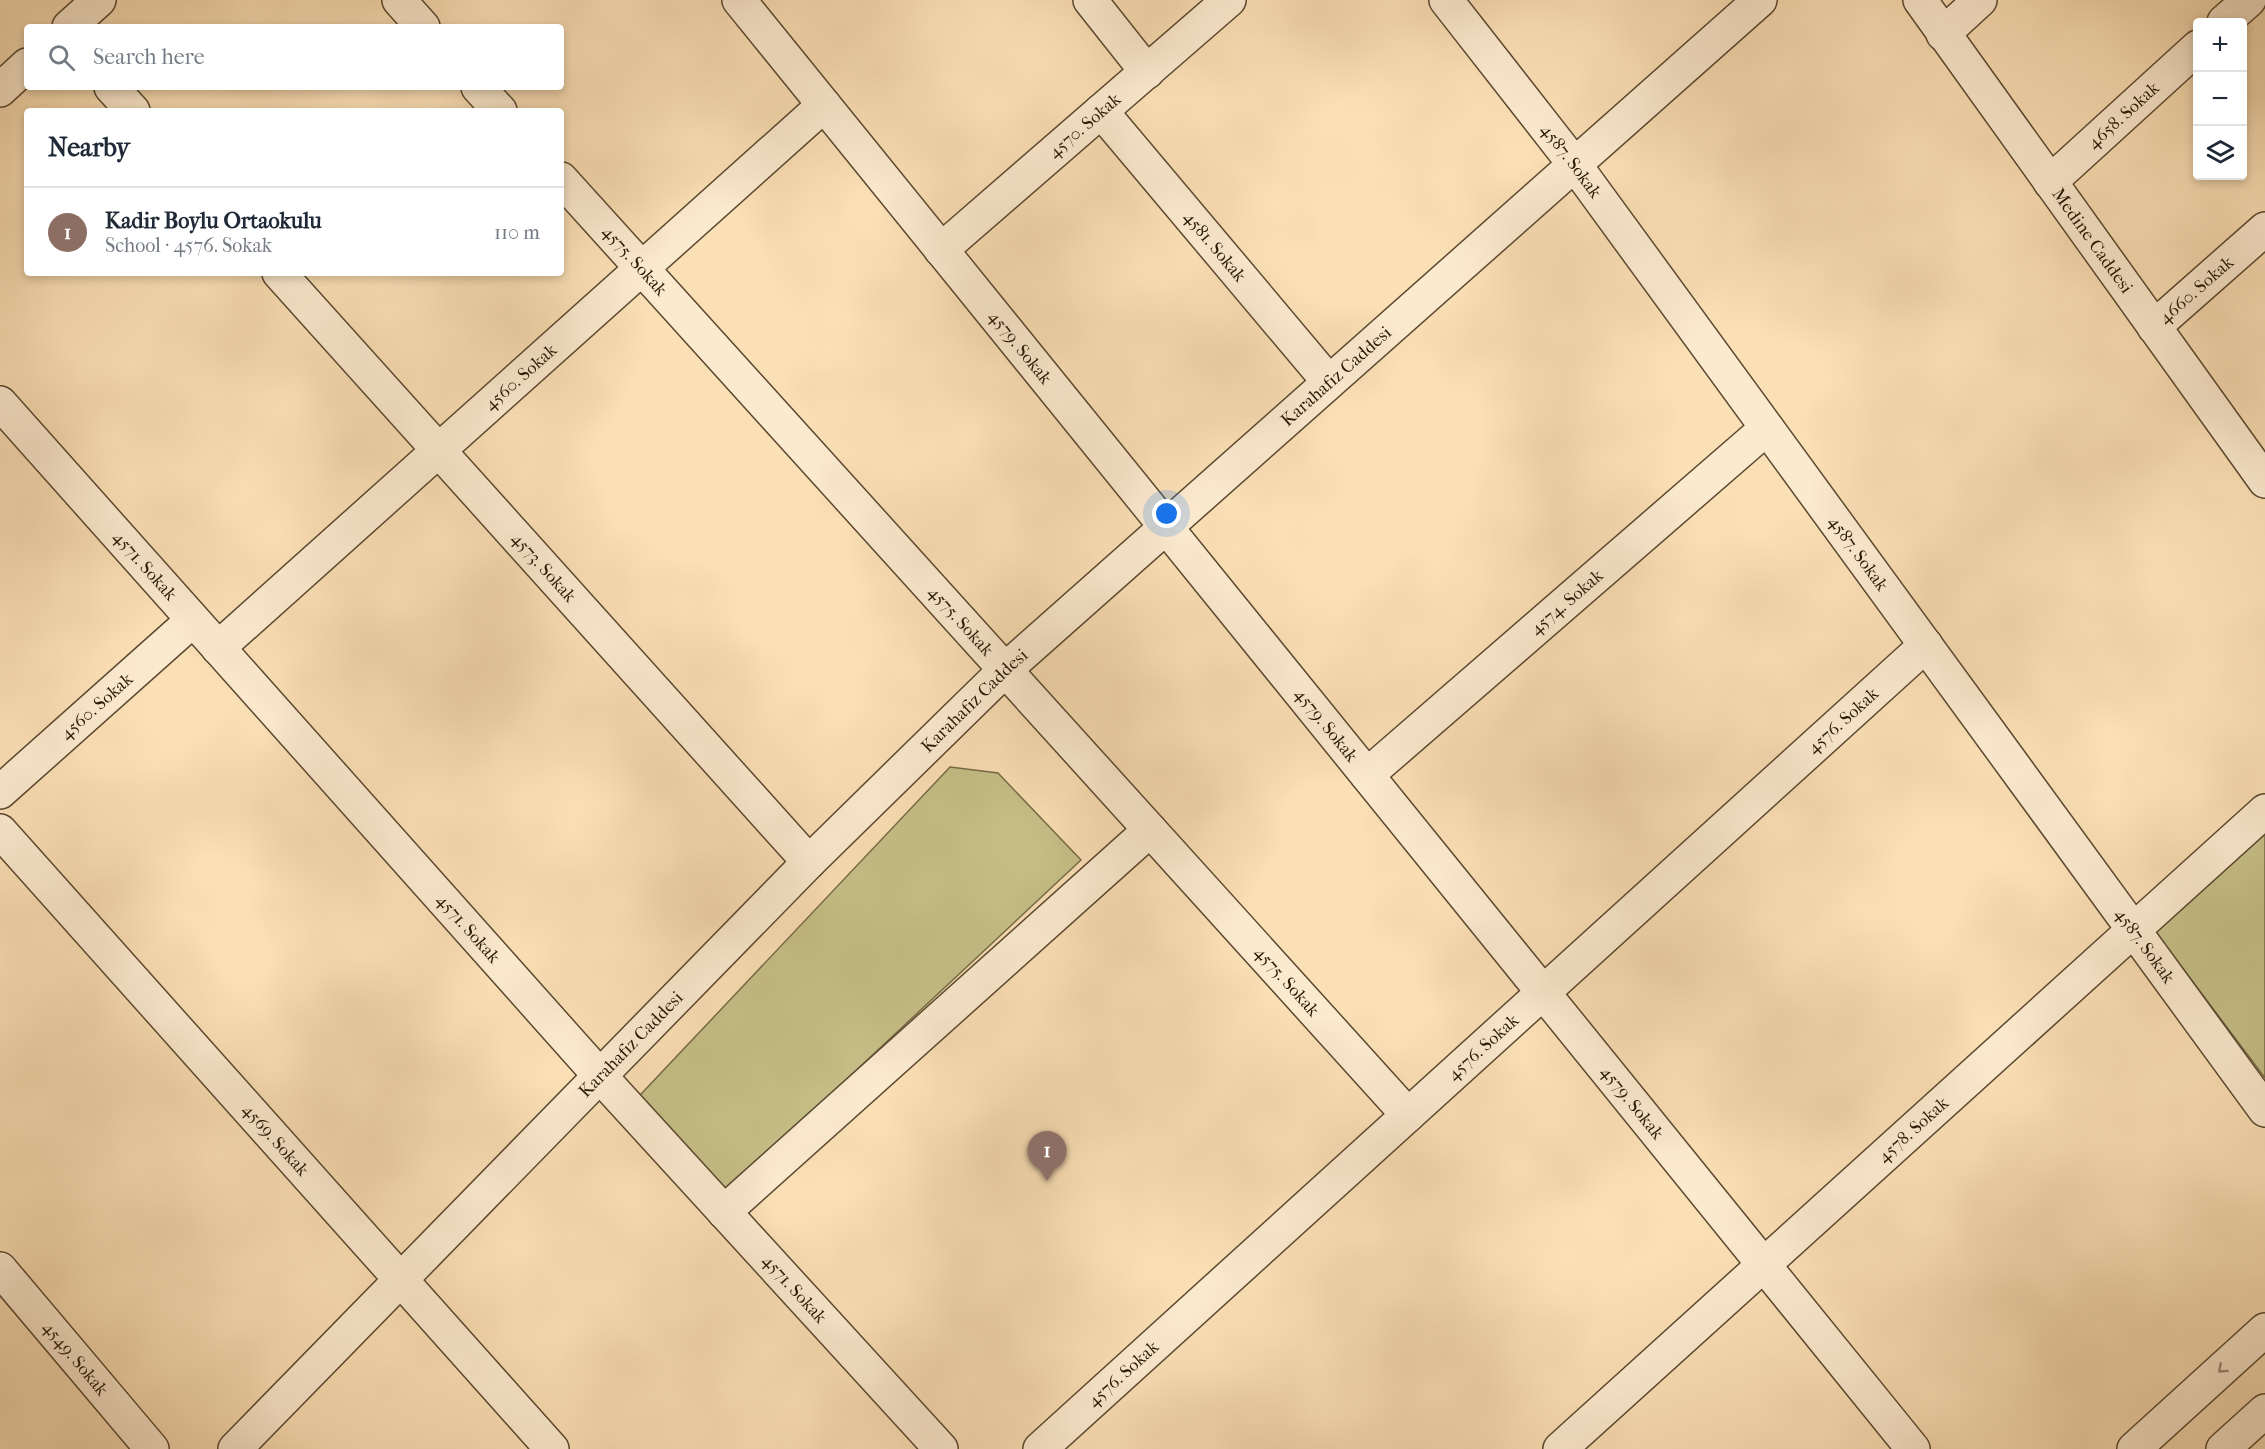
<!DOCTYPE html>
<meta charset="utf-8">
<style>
:root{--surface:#fff;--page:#f2f2f3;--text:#1f2937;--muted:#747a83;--line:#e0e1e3;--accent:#0f766e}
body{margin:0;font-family:"IM FELL French Canon",serif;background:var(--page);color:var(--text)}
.controls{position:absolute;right:18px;top:18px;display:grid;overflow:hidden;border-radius:6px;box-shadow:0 3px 9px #0003}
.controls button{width:54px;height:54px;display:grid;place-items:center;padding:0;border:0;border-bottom:2px solid var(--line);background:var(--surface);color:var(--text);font:30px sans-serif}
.you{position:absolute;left:1167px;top:514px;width:21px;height:21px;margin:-15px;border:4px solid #fff;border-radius:50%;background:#1a73e8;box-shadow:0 0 0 9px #1a73e833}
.badge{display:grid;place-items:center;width:39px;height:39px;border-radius:50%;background:var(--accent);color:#fff;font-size:20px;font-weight:700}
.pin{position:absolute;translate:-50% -50px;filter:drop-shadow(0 2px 3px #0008)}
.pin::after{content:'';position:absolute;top:32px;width:21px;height:18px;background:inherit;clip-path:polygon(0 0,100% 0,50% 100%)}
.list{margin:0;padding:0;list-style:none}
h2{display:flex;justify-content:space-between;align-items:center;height:78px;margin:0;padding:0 24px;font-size:26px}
h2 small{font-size:20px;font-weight:400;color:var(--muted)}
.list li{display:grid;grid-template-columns:39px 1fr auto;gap:18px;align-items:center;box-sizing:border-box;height:90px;padding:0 24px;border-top:2px solid var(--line)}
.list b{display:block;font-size:22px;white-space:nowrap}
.list p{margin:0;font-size:20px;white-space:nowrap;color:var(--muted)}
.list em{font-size:20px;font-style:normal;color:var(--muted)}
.icon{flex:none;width:33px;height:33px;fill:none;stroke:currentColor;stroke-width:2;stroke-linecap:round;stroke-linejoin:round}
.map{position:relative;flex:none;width:2265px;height:1449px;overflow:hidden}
.search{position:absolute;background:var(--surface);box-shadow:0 3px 9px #0003;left:24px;top:24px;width:540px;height:66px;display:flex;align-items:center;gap:15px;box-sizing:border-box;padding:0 21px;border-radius:6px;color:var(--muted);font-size:22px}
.panel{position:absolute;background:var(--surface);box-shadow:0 3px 9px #0003;left:24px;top:108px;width:540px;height:168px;border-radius:6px}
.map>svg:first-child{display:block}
.green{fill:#c6c088;stroke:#766c46;stroke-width:1.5}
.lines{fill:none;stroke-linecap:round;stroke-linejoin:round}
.minor-casing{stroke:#5a4930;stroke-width:36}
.minor{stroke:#fceacf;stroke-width:33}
.oneway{stroke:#9b8b74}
.labels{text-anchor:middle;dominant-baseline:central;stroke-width:6;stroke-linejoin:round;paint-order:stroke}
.street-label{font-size:18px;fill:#251704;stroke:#fceacf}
</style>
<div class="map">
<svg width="2265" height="1449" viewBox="0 0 2265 1449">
<rect width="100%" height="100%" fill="#fbdfb5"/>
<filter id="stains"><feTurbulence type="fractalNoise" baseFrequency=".00333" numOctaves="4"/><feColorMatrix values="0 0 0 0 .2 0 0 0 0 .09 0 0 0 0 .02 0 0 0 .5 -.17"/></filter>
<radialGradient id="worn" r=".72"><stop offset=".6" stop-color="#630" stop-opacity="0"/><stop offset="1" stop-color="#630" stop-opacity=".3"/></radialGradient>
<path class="green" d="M950 767 998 773 1081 860 724 1194 626 1110Z
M2265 820V1078L2151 926Z"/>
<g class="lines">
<g class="minor-casing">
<g id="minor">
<path d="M399 0 423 27"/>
<path id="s1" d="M739 0 1913 1449"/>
<path d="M1090 0 1147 72"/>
<path id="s2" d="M1446 0 1575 165 2265 1110"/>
<path id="s3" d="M1920 0 2265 481"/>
<path d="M2224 22 2249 0"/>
<path d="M69 27 99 0"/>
<path d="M1943 34 1980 0"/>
<path d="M111 87 133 111"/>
<path d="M478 87 500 111"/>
<path d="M0 90 27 65"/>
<path id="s4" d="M1101 111 1329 382"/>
<path id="s5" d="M561 179 1408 1115"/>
<path id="s6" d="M2050 182 2198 47"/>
<path id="s7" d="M941 250 1229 0"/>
<path id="s8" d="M279 273 809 862"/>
<path id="s9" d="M2154 327 2265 229"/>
<path id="s10" d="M0 403 600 1076 941 1449"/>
<path id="s11" d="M218 648 824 105"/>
<path id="s12" d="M1367 775 1767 428"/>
<path id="s13" d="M0 792 193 620"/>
<path id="s14" d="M0 831 552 1449"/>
<path d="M724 1212 1150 830"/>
<path id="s15" d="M0 1269 152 1449"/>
<path id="s16" d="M235 1449 809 862 1006 669 1760 0"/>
<path id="s17" d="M1040 1449 1926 645"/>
<path id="s18" d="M1560 1449 2265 811"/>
<path d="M2134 1449 2265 1330"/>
<path d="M2223 1449 2265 1411"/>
</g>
</g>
<use href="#minor" class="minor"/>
</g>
<defs><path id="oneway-chevron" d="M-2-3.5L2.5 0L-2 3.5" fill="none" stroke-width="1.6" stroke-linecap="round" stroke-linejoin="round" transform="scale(1.5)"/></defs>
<use class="oneway" href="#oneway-chevron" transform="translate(2222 1369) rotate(138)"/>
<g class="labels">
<g class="street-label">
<text stroke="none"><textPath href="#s6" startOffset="99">4658. Sokak</textPath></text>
<text stroke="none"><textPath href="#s7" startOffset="190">4570. Sokak</textPath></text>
<text stroke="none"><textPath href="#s2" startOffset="204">4587. Sokak</textPath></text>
<text stroke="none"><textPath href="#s3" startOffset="296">Medine Caddesi</textPath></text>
<text stroke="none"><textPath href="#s4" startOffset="177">4581. Sokak</textPath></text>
<text stroke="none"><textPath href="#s5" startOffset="110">4575. Sokak</textPath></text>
<text stroke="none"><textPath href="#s9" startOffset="56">4660. Sokak</textPath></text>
<text stroke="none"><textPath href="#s1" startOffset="447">4579. Sokak</textPath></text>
<text stroke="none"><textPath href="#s16" startOffset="1538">Karahafız Caddesi</textPath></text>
<text stroke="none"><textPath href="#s11" startOffset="406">4560. Sokak</textPath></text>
<text stroke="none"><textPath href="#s2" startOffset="690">4587. Sokak</textPath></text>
<text stroke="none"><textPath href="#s10" startOffset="218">4571. Sokak</textPath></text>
<text stroke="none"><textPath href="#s8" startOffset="396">4573. Sokak</textPath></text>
<text stroke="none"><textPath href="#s12" startOffset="264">4574. Sokak</textPath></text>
<text stroke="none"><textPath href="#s5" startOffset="596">4575. Sokak</textPath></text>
<text stroke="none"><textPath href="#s16" startOffset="1052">Karahafız Caddesi</textPath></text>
<text stroke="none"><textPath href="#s13" startOffset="129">4560. Sokak</textPath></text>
<text stroke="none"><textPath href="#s17" startOffset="1084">4576. Sokak</textPath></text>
<text stroke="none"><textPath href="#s1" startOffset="933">4579. Sokak</textPath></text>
<text stroke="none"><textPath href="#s10" startOffset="704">4571. Sokak</textPath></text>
<text stroke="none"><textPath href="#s2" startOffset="1176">4587. Sokak</textPath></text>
<text stroke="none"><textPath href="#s5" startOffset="1082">4575. Sokak</textPath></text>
<text stroke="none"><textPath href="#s16" startOffset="566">Karahafız Caddesi</textPath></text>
<text stroke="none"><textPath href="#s17" startOffset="598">4576. Sokak</textPath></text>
<text stroke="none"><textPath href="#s1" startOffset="1419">4579. Sokak</textPath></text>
<text stroke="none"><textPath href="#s18" startOffset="476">4578. Sokak</textPath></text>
<text stroke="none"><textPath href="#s14" startOffset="414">4569. Sokak</textPath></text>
<text stroke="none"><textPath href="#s10" startOffset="1190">4571. Sokak</textPath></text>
<text stroke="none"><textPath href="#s15" startOffset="117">4549. Sokak</textPath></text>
<text stroke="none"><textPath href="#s17" startOffset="112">4576. Sokak</textPath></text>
</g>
</g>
<rect width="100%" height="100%" filter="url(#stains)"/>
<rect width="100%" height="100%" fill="url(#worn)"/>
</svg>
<div class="controls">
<button>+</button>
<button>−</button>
<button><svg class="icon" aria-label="layers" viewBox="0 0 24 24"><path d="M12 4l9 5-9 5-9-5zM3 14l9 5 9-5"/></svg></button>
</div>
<div class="you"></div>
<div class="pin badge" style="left:1047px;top:1181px;background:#8d6e63">1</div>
<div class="search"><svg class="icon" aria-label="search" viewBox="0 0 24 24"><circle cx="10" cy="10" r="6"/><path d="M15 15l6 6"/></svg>Search here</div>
<section class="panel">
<h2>Nearby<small></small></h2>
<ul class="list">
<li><span class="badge" style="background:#8d6e63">1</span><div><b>Kadir Boylu Ortaokulu</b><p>School · 4576. Sokak</p></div><em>110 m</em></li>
</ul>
</section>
</div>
